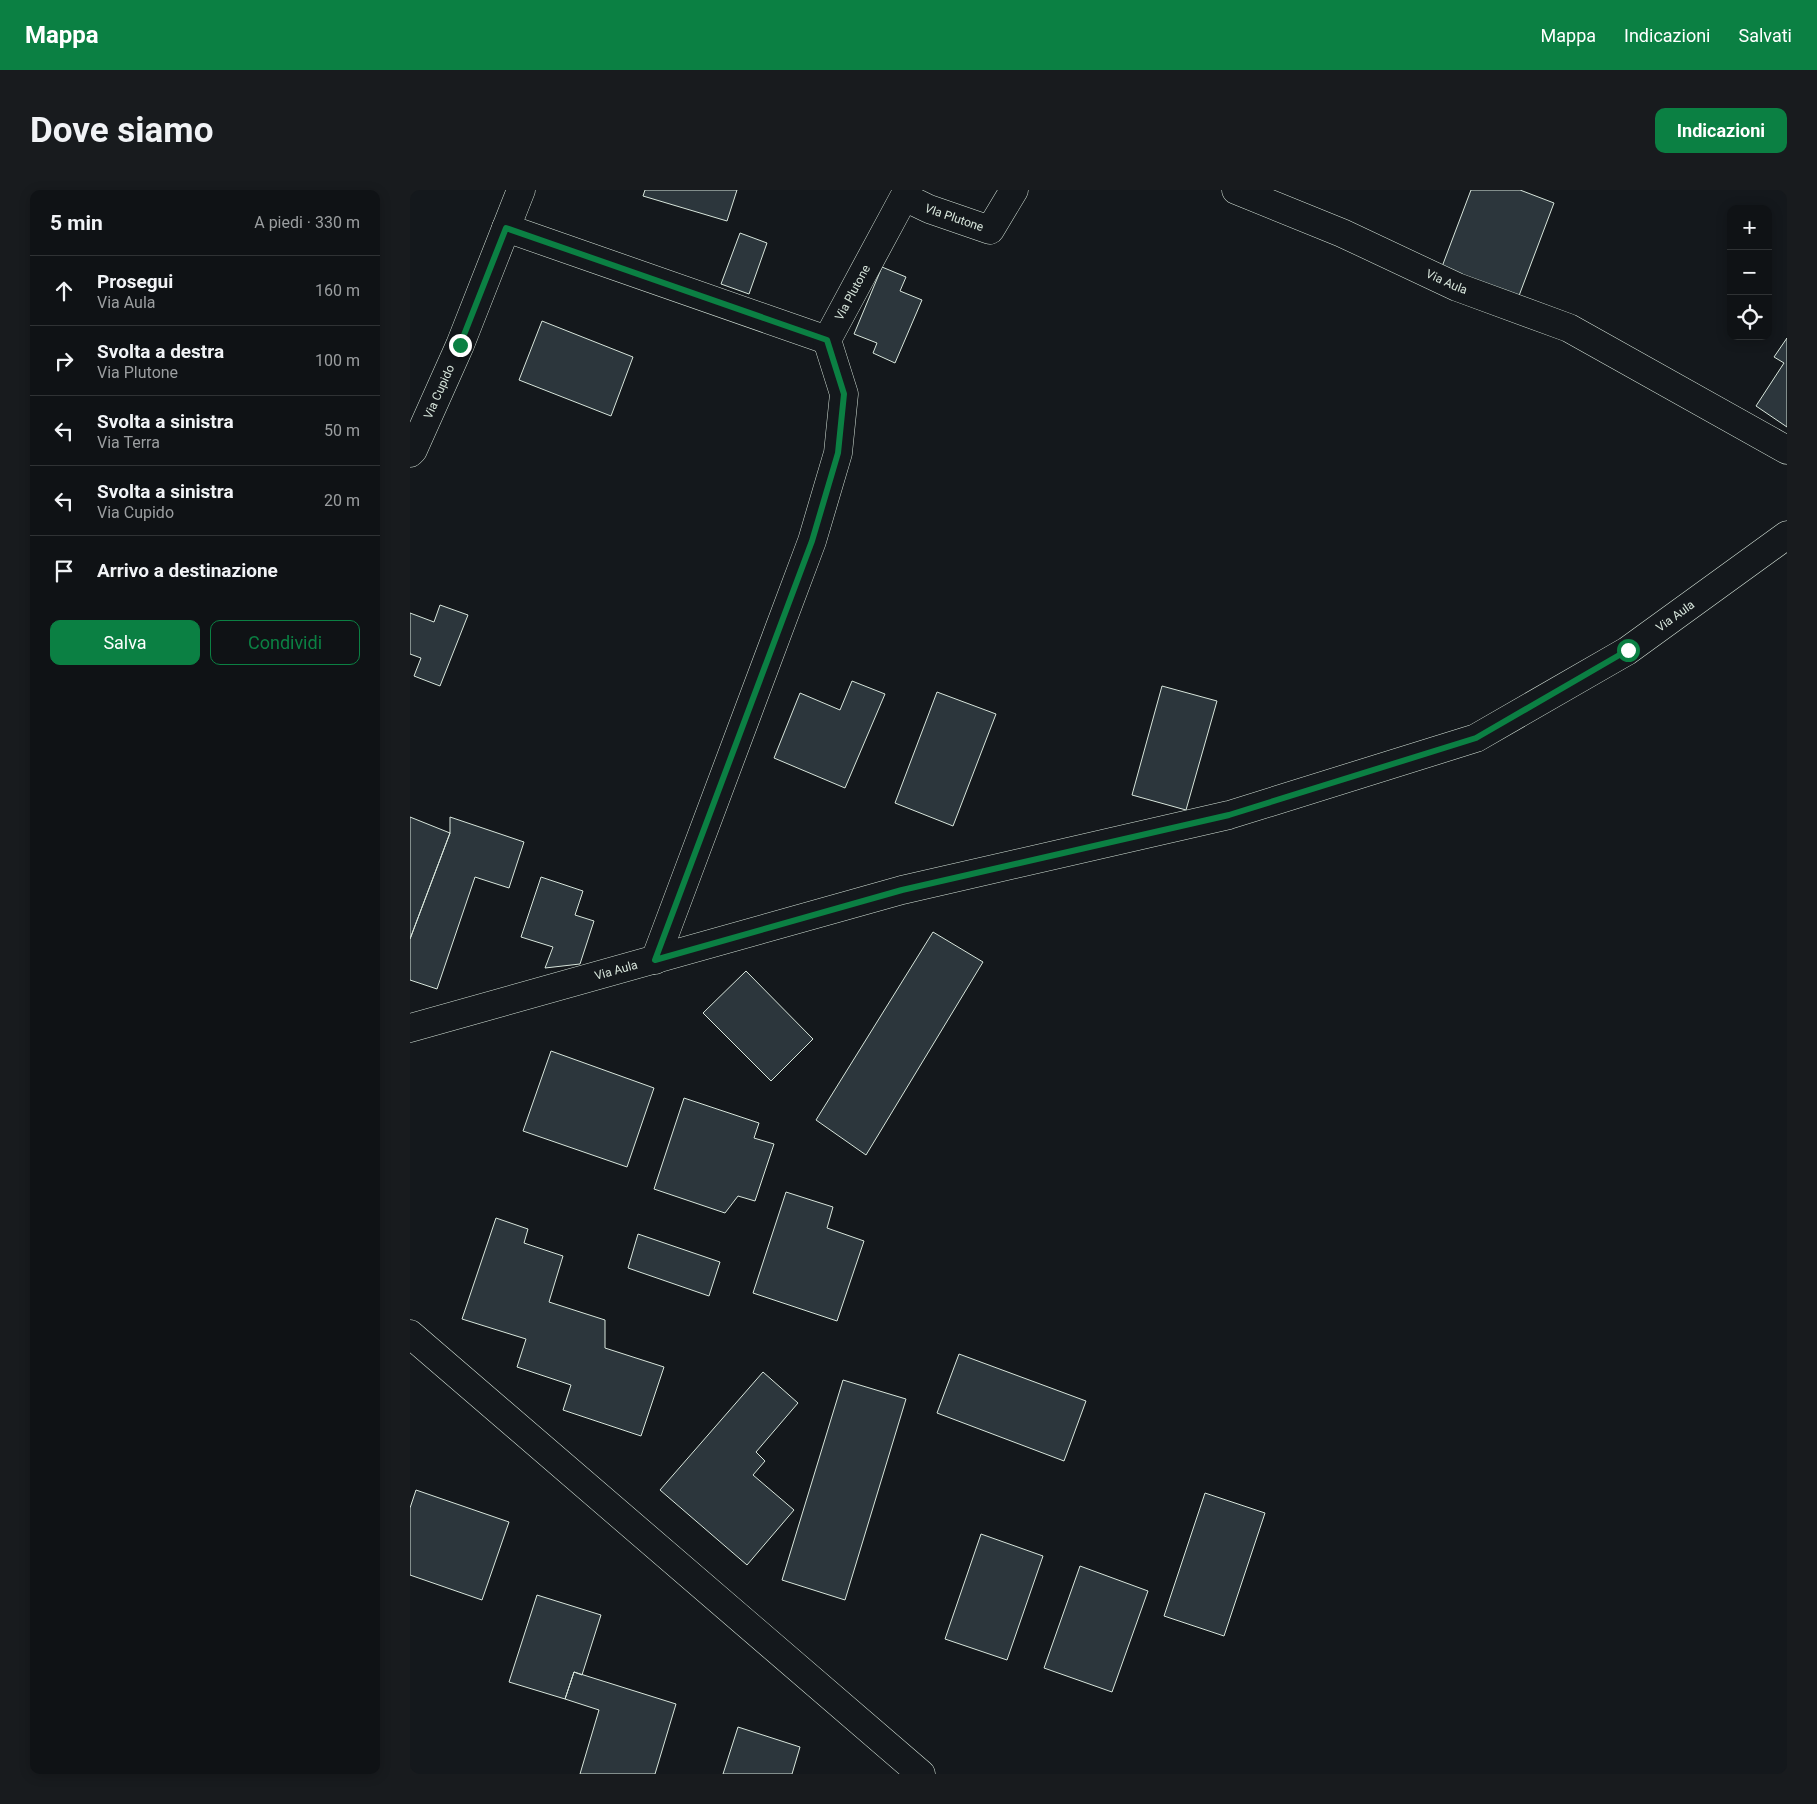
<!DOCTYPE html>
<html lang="it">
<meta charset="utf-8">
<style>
:root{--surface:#0f1215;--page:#181b1e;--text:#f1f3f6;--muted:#9b9ea0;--line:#2f3234;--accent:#0b8043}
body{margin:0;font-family:Roboto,sans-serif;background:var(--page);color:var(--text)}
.controls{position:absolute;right:15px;top:15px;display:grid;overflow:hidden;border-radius:10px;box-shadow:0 2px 12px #0003}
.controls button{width:45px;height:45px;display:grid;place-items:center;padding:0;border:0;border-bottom:1px solid var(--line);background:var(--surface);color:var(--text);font:25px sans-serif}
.stop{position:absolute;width:15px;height:15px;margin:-11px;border:4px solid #0b8043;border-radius:50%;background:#fff}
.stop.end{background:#0b8043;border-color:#fff;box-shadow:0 1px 5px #0008}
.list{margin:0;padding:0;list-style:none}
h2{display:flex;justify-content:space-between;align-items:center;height:65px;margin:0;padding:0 20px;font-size:21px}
h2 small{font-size:16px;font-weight:400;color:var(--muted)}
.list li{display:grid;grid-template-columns:32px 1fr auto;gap:15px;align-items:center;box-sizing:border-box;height:70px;padding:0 20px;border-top:1px solid var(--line)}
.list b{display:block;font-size:19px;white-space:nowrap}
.list p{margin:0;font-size:16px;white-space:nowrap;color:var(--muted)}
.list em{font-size:16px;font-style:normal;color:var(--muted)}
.actions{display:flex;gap:10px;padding:15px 20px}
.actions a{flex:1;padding:11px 0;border:1px solid var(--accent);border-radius:10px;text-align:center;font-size:18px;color:var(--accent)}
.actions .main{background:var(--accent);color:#fff}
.icon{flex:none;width:28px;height:28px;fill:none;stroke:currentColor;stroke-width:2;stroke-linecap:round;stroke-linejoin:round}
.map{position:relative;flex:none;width:1377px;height:1584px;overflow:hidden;border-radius:10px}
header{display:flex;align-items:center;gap:30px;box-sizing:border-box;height:70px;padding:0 25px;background:var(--accent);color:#fff}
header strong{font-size:24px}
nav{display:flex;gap:28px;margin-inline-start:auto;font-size:18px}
.intro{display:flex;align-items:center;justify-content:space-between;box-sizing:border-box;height:120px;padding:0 30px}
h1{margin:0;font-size:35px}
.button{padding:12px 22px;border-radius:10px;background:var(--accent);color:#fff;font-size:18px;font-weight:700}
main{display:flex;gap:30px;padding:0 30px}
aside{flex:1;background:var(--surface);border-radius:10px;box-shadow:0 2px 12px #0003}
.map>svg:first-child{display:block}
.building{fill:#2c363c;stroke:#d8e6dc}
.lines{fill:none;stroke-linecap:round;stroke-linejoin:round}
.minor-casing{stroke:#d8e6dc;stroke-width:29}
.major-casing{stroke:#d8e6dc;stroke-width:29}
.minor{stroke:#14181c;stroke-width:28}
.major{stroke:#14181c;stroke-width:28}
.route{stroke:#0b8043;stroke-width:6}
.labels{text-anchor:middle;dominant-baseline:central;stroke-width:4;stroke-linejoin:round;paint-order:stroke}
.street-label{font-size:12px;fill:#d8e6dc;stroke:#14181c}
</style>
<header>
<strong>Mappa</strong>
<nav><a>Mappa</a><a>Indicazioni</a><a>Salvati</a></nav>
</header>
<div class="intro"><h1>Dove siamo</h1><a class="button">Indicazioni</a></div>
<main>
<aside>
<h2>5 min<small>A piedi · 330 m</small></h2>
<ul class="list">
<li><svg class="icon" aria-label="ahead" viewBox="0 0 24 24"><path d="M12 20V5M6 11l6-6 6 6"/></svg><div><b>Prosegui</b><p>Via Aula</p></div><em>160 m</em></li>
<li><svg class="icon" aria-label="right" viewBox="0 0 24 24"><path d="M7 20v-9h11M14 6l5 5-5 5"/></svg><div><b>Svolta a destra</b><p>Via Plutone</p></div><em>100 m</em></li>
<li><svg class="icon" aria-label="left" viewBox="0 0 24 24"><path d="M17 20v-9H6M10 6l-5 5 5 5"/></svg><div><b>Svolta a sinistra</b><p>Via Terra</p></div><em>50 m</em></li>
<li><svg class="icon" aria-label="left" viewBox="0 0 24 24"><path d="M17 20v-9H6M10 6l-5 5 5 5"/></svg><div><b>Svolta a sinistra</b><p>Via Cupido</p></div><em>20 m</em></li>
<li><svg class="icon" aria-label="arrive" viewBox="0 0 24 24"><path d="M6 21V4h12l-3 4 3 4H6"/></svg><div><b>Arrivo a destinazione</b></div></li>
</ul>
<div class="actions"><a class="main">Salva</a><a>Condividi</a></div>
</aside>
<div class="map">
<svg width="1377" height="1584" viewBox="0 0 1377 1584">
<rect width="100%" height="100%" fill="#14181c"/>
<path class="building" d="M235 0H327L317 31 233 6Z
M1061 0H1110L1144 13 1107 111 1030 82Z
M330 43 357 53 339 104 311 94Z
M472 77 496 87 490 101 512 110 485 173 463 163 467 153 444 144Z
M132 131 223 167 201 226 109 190Z
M1377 148V237L1346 216 1374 173 1364 167Z
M30 415 58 425 30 496 4 486 11 468 0 464V423L24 432Z
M442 491 475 504 435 598 364 568 390 503 430 520Z
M752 496 807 511 776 620 722 605Z
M527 502 586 524 543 636 485 613Z
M0 627 40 643 0 749Z
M40 627 114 652 99 698 65 687 27 799 0 790V749L40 643Z
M131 687 173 701 165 725 184 731 170 774 135 778 143 757 111 747Z
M523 742 573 772 456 965 406 930Z
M336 781 403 849 361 891 293 823Z
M141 861 244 898 217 977 113 941Z
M274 908 349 933 344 948 364 954 345 1011 328 1006 315 1023 244 999Z
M376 1002 423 1017 417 1038 454 1051 427 1131 343 1103Z
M86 1028 118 1039 114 1053 153 1066 139 1112 195 1130V1158L254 1177 231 1246 153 1220 161 1195 107 1177 116 1149 52 1129Z
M228 1044 310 1072 299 1106 218 1078Z
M549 1164 676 1211 654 1271 527 1223Z
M353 1182 388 1213 346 1262 355 1271 343 1285 384 1320 337 1375 250 1300Z
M433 1190 496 1209 435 1410 372 1390Z
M6 1300 99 1332 72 1410 0 1385V1318Z
M795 1303 855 1323 814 1446 754 1426Z
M571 1344 633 1366 597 1470 535 1449Z
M670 1376 738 1401 702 1502 634 1478Z
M127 1405 191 1425 172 1485 164 1482 155 1509 99 1492Z
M164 1482 266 1514 245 1584H170L189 1520 155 1509Z
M328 1537 390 1557 382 1584H313Z"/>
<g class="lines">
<g class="minor-casing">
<g id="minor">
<path id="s1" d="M826 0 932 43 1047 97 1159 138 1377 260"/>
<path d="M96 38 417 150"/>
<path id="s2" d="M0 263 3 260 50 155 111 0"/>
<path id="s3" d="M245 770 402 351 428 263 434 204 417 150 494 7 519 19 580 40 604 0"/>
<path id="s4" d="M0 838 492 700 819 625 1066 548 1217 461 1377 345"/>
</g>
</g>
<g class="major-casing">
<path id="major" d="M0 1144 511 1584"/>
</g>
<use href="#minor" class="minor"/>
<use href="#major" class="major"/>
</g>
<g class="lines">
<path class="route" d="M50 155 96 38 417 150 434 204 428 263 402 351 245 770 492 700 819 625 1066 548 1218 460"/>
</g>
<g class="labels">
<g class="street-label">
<text stroke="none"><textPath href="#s3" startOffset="872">VIa Plutone</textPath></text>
<text stroke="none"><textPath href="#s1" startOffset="230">Via Aula</textPath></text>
<text stroke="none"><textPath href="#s3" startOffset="709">Via Plutone</textPath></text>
<text stroke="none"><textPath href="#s2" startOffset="68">Via Cupido</textPath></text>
<text stroke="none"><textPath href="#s4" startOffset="1339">Via Aula</textPath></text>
<text stroke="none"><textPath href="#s4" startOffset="214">Via Aula</textPath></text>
</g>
</g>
</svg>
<div class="controls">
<button>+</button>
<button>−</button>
<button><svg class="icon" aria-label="locate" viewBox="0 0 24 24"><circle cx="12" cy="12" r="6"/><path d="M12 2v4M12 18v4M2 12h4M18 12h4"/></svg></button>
</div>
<div class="stop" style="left:1218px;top:460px"></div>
<div class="stop end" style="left:50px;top:155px"></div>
</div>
</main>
